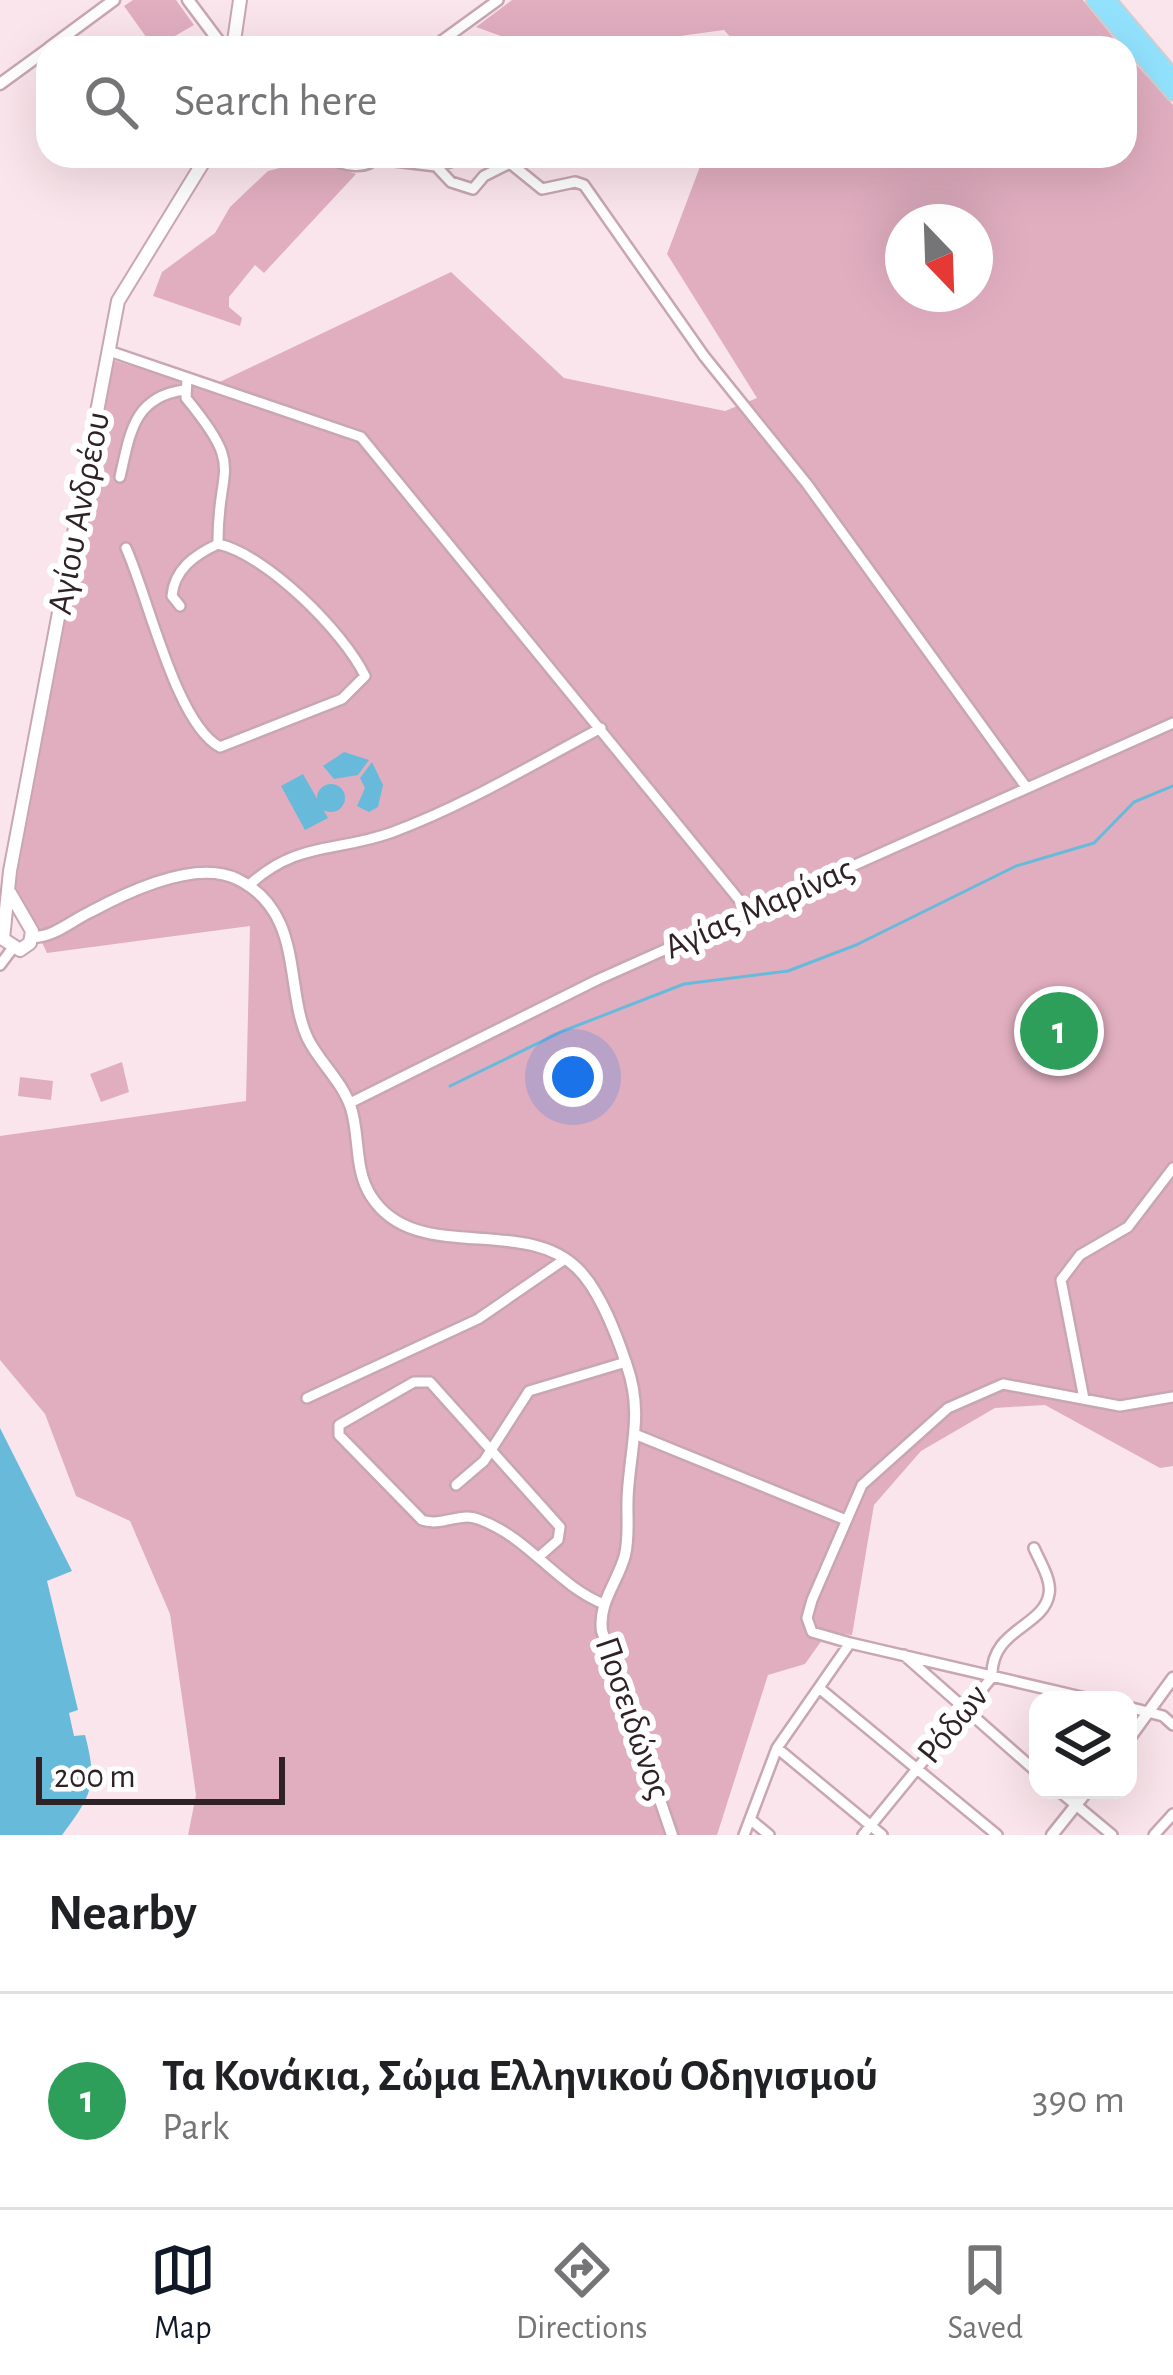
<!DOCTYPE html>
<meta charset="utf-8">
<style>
:root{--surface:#fff;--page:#f2f2f2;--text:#202124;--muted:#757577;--line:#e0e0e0;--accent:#111827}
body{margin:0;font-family:"Alegreya Sans",sans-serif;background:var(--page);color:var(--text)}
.controls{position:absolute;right:36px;bottom:36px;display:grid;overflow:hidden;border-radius:24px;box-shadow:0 12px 48px #0002}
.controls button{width:108px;height:108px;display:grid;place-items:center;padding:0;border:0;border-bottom:3px solid var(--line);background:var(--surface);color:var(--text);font:60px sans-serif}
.compass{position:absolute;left:885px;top:204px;width:108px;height:108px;border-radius:50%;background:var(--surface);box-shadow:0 12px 48px #0002;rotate:157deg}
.scale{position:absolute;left:36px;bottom:30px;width:249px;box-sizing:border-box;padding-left:12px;border:6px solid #2f2227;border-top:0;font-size:33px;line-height:42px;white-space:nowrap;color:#2f2227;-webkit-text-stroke:9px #fff;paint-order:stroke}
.you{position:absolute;left:573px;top:1077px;width:42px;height:42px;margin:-30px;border:9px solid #fff;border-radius:50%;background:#1a73e8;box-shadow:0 0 0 18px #1a73e833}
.badge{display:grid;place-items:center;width:78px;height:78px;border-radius:50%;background:var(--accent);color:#fff;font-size:39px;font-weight:700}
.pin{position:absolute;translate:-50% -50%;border:6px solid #fff;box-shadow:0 3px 12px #0006}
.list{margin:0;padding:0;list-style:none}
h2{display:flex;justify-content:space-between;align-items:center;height:156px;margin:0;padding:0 48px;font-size:51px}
h2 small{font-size:39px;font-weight:400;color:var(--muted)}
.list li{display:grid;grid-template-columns:78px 1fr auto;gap:36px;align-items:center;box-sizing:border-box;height:216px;padding:0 48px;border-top:3px solid var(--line)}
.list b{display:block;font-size:45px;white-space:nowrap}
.list p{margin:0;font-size:39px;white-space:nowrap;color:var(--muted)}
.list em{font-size:39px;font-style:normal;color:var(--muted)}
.icon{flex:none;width:66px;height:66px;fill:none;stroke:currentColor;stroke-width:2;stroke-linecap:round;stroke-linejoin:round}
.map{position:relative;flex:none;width:1173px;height:1835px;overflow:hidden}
.search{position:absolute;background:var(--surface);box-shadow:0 12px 48px #0002;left:36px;right:36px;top:36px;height:132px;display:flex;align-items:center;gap:30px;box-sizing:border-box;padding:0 42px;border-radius:36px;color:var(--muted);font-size:45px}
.sheet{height:372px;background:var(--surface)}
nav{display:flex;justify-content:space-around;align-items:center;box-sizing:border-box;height:168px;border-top:3px solid var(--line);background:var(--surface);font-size:33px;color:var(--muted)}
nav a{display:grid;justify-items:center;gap:6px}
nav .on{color:var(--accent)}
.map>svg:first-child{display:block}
.green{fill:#e1aec0;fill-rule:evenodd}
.water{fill:#68bada}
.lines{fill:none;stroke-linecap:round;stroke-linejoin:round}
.stream{stroke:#68bada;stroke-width:3}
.minor-casing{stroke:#c8a6b2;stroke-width:14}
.tertiary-casing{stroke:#c8a6b2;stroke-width:15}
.secondary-casing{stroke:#c8a6b2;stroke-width:16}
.primary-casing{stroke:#d1cecf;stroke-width:18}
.minor{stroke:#fff;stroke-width:9}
.tertiary{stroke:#fff;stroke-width:10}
.secondary{stroke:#fff;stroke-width:12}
.primary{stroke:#92e2fe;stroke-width:14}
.labels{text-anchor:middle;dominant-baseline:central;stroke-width:12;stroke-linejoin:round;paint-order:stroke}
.street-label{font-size:36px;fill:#2f2227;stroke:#fff}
</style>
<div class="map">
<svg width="1173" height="1835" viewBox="0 0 1173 1835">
<rect width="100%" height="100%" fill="#fbe5ec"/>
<path class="green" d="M133 0H176L194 25 154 48 124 6Z
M512 0H1083L1122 48H740L724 30 643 41 529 46 476 27Z
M1125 52 1173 105V1466L1160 1468 1045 1405 995 1408 921 1451 874 1505 852 1635 827 1633 805 1664 768 1675 717 1835H188L196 1795 170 1614 130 1521 76 1496 45 1414 0 1360V1136L246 1101 250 926 47 953 15 886 112 360 207 388 451 272 564 378 725 411 757 398 667 254 704 156H1125ZM903 222H975V294H903Z
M315 159 356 174 264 273 255 265 229 297V307L242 318 240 326 153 296 162 272 215 233 230 207 268 171Z
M122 1062 129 1092 101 1102 90 1074Z
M20 1077 53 1081 51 1100 18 1096Z"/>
<path class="water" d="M344 752 369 760 358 775 334 779 323 766Z
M372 762 383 785 378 807 369 812 357 806 365 788 360 778Z
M303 774 328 818 305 830 281 786Z
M317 798a14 14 0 1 1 28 0a14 14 0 1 1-28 0Z
M0 1428 72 1571 47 1581 78 1710 69 1713 74 1736 85 1735C98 1784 92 1795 62 1835H0Z"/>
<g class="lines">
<path class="stream" d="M450 1086 563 1031 684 984 788 971 856 945 1016 866 1094 843 1134 802 1173 786"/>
<g class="minor-casing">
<path id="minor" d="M432 48 498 0
M325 156C342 165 365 172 378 156
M378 159 436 166 467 157
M436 166 451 182 473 189 484 176 510 163 542 189 575 182 584 185 704 356 807 484 1026 787
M109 351 361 437 749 912
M120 477C130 434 133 397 184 390
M126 548C148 596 176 724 220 747L342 699 365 676C344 632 266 554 218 544
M180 606 172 596C174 570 194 555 218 544 217 463 247 472 186 398L187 378
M248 886C298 840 336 853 393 832 466 805 533 764 601 728
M0 965 12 949
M350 1103 597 980 1173 723
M307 1398 478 1319 565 1259
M1084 1399 1061 1280 1080 1255 1128 1227 1173 1168
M637 1435 846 1520
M456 1485 484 1461 529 1391 626 1362
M541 1555 558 1540 560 1527 430 1382H414L339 1425V1435L422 1520C442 1527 459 1512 478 1519 529 1537 556 1585 604 1604
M850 1643 812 1632 807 1618 812 1600 862 1485 948 1408 1003 1384 1120 1406 1173 1397
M904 1655 1038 1773
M819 1688 997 1835
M1128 1707 1163 1716 1173 1725
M777 1748 882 1835
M1058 1790 1112 1835
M751 1820 769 1835
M744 1835 777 1748 850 1643 1094 1700
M863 1835 992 1677C990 1629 1044 1627 1049 1594 1052 1580 1039 1560 1034 1548
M1154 1835 1173 1814"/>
</g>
<g class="tertiary-casing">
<path id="tertiary" d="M188 0 224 48
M49 48 114 0
M0 84 48 49
M33 937C54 937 71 921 90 912 127 892 196 859 237 879 305 912 284 989 308 1039 320 1063 342 1081 351 1108 360 1136 354 1170 371 1196 415 1266 524 1214 578 1269 601 1292 617 1336 627 1366 643 1412 631 1445 628 1491 626 1512 630 1534 625 1555 618 1582 598 1602 602 1631L672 1835
M1128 1740 1173 1678
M1052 1835 1088 1790"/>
</g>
<g class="secondary-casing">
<path id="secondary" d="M233 48 240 0
M10 893 32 931 30 943 20 950 3 939 10 871 118 301 207 156"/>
</g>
<g class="primary-casing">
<path id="primary" d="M1094 0 1173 93
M1108 0 1173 77"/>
</g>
<use href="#minor" class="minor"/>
<use href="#tertiary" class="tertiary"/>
<use href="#secondary" class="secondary"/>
<use href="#primary" class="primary"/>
</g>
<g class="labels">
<g class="street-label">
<text transform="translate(79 513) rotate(-79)">Αγίου Ανδρέου</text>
<text transform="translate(759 908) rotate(-24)">Αγίας Μαρίνας</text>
<text transform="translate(633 1718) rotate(71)">Ποσειδώνος</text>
<text transform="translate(953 1724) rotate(-51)">Ρόδων</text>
</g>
</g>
</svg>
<div class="controls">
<button><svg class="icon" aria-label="layers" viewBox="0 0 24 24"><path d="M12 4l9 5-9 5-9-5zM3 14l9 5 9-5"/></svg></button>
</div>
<svg class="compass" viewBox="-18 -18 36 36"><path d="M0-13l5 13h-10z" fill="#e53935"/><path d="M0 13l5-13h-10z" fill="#757577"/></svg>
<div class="scale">200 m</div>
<div class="you"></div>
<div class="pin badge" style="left:1059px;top:1031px;background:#2e9e5b">1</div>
<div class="search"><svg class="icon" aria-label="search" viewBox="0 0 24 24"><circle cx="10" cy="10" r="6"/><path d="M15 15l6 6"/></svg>Search here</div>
</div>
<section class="sheet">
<h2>Nearby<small></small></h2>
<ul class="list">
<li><span class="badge" style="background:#2e9e5b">1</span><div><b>Τα Κονάκια, Σώμα Ελληνικού Οδηγισμού</b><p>Park</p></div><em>390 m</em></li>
</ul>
</section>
<nav>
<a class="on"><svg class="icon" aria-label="map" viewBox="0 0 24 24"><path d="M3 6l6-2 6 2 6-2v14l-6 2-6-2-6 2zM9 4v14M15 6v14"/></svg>Map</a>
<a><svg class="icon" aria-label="directions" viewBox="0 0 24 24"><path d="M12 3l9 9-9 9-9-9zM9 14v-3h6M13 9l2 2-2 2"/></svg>Directions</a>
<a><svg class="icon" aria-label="saved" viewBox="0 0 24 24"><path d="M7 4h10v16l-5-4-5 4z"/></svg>Saved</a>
</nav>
